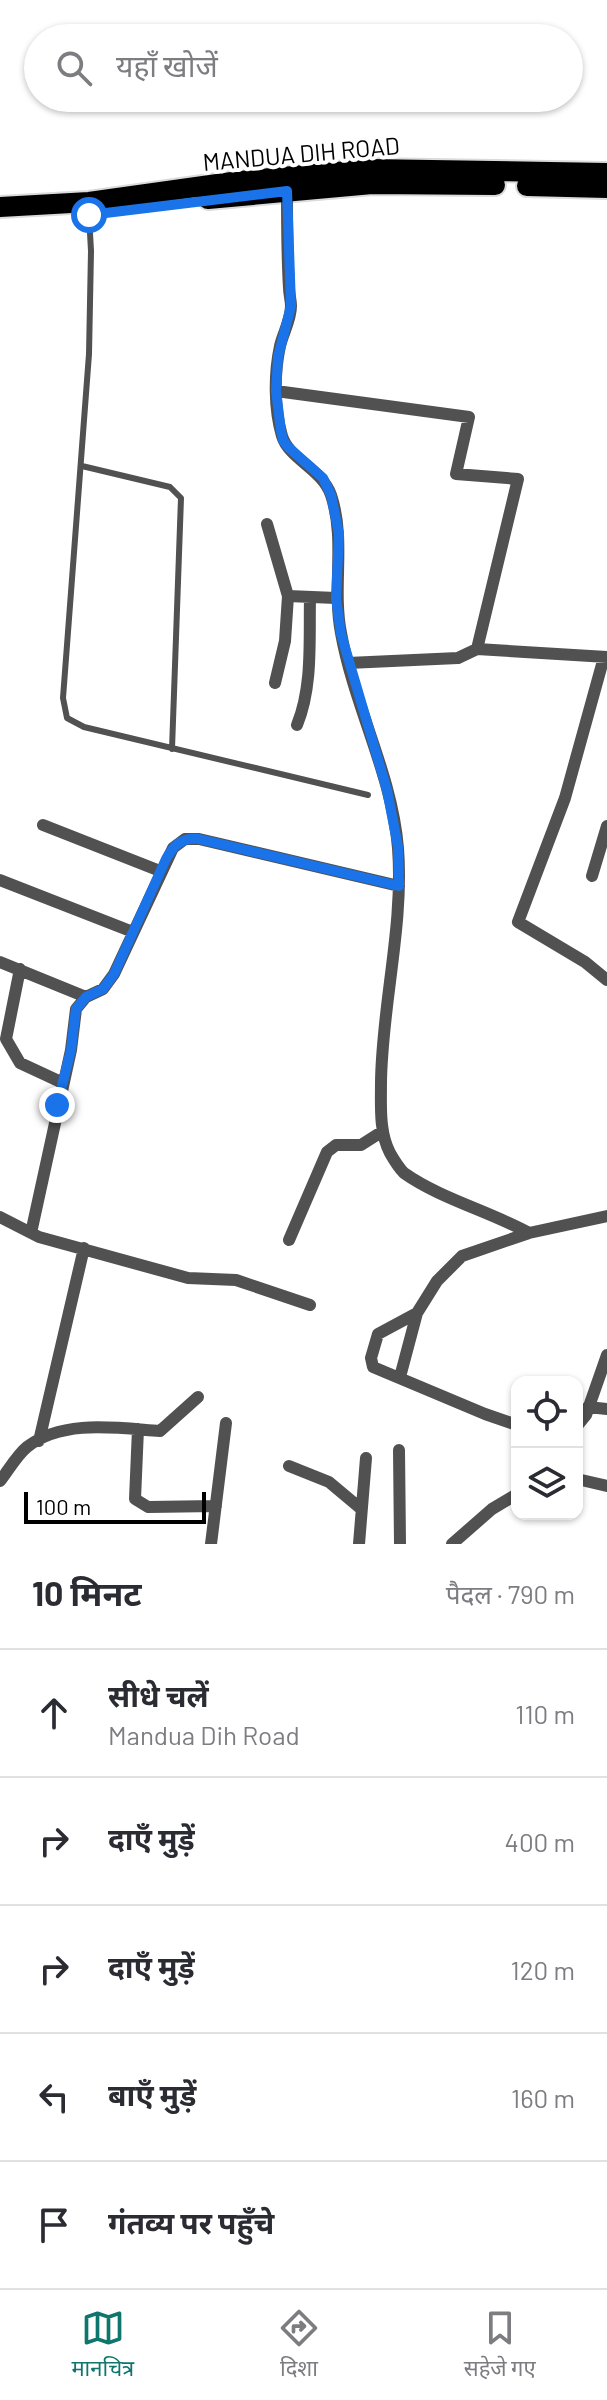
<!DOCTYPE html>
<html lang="hi">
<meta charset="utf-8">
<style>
:root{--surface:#fff;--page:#f7f7f7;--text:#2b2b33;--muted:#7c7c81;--line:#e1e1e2;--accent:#0f766e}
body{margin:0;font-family:Barlow,"Noto Sans Devanagari",sans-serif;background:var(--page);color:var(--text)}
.controls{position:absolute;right:24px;bottom:24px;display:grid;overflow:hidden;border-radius:16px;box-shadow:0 2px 6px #0004}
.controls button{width:72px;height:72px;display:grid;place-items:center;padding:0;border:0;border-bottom:2px solid var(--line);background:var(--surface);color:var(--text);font:40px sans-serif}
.scale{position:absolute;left:24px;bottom:20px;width:182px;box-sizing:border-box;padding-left:8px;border:4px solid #000;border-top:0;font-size:22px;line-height:28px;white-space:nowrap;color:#000;-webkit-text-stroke:6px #fff;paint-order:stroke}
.stop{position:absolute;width:24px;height:24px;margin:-18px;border:6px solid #1a73e8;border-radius:50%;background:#fff}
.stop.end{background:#1a73e8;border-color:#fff;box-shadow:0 2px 8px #0008}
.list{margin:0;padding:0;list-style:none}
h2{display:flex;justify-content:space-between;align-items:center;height:104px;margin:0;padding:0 32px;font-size:34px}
h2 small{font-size:26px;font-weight:400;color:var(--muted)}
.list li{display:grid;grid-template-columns:52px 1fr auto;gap:24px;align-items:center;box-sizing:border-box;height:128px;padding:0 32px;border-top:2px solid var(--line)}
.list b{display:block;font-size:30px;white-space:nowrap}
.list p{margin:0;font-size:26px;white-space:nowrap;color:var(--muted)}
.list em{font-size:26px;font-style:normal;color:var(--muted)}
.icon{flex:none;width:44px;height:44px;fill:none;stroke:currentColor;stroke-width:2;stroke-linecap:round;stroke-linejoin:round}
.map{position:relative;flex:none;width:607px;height:1544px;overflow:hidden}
.search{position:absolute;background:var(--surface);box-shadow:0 2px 6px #0004;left:24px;right:24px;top:24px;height:88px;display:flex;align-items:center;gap:20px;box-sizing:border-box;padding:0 28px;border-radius:44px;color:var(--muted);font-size:30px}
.sheet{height:744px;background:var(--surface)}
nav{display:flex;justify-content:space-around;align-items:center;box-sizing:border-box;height:112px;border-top:2px solid var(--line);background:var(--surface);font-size:22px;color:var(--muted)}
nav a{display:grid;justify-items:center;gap:4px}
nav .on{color:var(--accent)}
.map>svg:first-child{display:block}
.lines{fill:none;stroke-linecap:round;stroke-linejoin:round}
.primary-casing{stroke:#dbdbdb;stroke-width:24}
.lane{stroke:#515151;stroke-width:6}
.street{stroke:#515151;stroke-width:12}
.primary{stroke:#000;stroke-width:20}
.route{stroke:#1a73e8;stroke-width:10}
.labels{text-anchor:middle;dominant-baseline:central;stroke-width:8;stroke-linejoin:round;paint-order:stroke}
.street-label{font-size:24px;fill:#000;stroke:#fff}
</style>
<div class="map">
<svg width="607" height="1544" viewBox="0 0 607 1544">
<rect width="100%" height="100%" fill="#fff"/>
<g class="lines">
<g class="primary-casing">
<path id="primary" d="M527 186 607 188
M208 199 372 184 495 185
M0 207 89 202 239 181 369 169 607 173"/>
</g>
<path class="lane" d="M89 215 91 251 89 354 63 698 67 718 84 727 368 795
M82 466 170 487 181 498 172 749"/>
<path class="street" d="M287 191C287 223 287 256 289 288 289 294 291 300 291 306 291 320 283 333 280 346 274 374 274 409 282 436 289 459 322 469 331 495 346 540 332 587 341 633 354 706 392 774 398 848 404 926 382 1004 381 1082 381 1106 379 1132 390 1153 394 1160 399 1168 404 1173 441 1199 489 1211 529 1233
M276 391 469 417 456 474 518 479 477 649 607 657
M267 524 288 596 336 598
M604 657 565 798 518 922 585 962 607 980
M348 663 458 658 477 649
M275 683 285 641 288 596
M297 725C313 686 309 640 310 598
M43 825 160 871
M592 876 607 826
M0 880 133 932
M0 962 86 997
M20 969 6 1039 20 1063 63 1083
M0 1217 39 1237 188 1278 236 1280 310 1305
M31 1233 71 1050 76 1009 86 997 103 989 114 974 173 848 185 839H199L399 886
M289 1240 327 1152 336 1145H361L383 1131
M400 1377 417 1313
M588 1407 607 1409
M517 1425 485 1414 373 1367 371 1358 378 1334 417 1313 437 1281 462 1256 529 1233 607 1216
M577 1426 586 1415 607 1355
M138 1429 135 1499 148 1507 216 1506
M39 1441 84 1248
M399 1450 400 1544
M289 1466 329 1482 360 1508
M577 1479 607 1486
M0 1481C8 1471 17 1455 27 1447 63 1419 117 1428 160 1431L198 1397
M211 1544 226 1423
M359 1544 366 1458
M452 1544 492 1509 517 1494"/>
<use href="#primary" class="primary"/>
</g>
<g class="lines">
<path class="route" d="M57 1105 71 1050 76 1009 86 997 103 989 114 974 166 859C174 845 182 837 199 839L399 886 398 847 387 790 341 634 336 598 339 534 331 495 323 478 288 447 283 440 281 431 276 391 278 357 291 306 287 191 89 215"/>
</g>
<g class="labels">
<g class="street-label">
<text transform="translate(301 153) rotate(-5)">MANDUA DIH ROAD</text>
</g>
</g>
</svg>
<div class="controls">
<button><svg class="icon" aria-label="locate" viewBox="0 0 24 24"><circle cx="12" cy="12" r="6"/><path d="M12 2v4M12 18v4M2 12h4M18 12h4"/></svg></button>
<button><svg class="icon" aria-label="layers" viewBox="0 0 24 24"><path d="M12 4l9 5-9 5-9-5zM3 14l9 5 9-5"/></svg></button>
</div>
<div class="scale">100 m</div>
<div class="stop" style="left:89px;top:215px"></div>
<div class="stop end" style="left:57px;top:1105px"></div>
<div class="search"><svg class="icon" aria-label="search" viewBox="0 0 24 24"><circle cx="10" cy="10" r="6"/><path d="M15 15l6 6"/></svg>यहाँ खोजें</div>
</div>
<section class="sheet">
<h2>10 मिनट<small>पैदल · 790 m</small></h2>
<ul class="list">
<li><svg class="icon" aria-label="ahead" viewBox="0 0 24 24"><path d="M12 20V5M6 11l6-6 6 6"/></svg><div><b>सीधे चलें</b><p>Mandua Dih Road</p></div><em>110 m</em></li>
<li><svg class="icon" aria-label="right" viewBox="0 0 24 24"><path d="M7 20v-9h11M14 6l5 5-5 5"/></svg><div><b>दाएँ मुड़ें</b></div><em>400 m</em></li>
<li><svg class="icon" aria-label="right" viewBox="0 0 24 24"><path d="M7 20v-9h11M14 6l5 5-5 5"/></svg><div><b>दाएँ मुड़ें</b></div><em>120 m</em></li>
<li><svg class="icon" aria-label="left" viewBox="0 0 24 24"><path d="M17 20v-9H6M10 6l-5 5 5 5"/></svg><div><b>बाएँ मुड़ें</b></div><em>160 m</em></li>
<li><svg class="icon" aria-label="arrive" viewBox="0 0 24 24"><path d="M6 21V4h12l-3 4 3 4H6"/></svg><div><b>गंतव्य पर पहुँचे</b></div></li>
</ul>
</section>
<nav>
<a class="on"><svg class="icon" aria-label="map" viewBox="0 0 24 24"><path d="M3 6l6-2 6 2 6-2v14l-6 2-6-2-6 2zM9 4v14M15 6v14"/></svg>मानचित्र</a>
<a><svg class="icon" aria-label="directions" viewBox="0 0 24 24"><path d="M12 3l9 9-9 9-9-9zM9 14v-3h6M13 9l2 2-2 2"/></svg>दिशा</a>
<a><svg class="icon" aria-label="saved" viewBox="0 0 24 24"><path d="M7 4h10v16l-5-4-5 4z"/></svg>सहेजे गए</a>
</nav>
